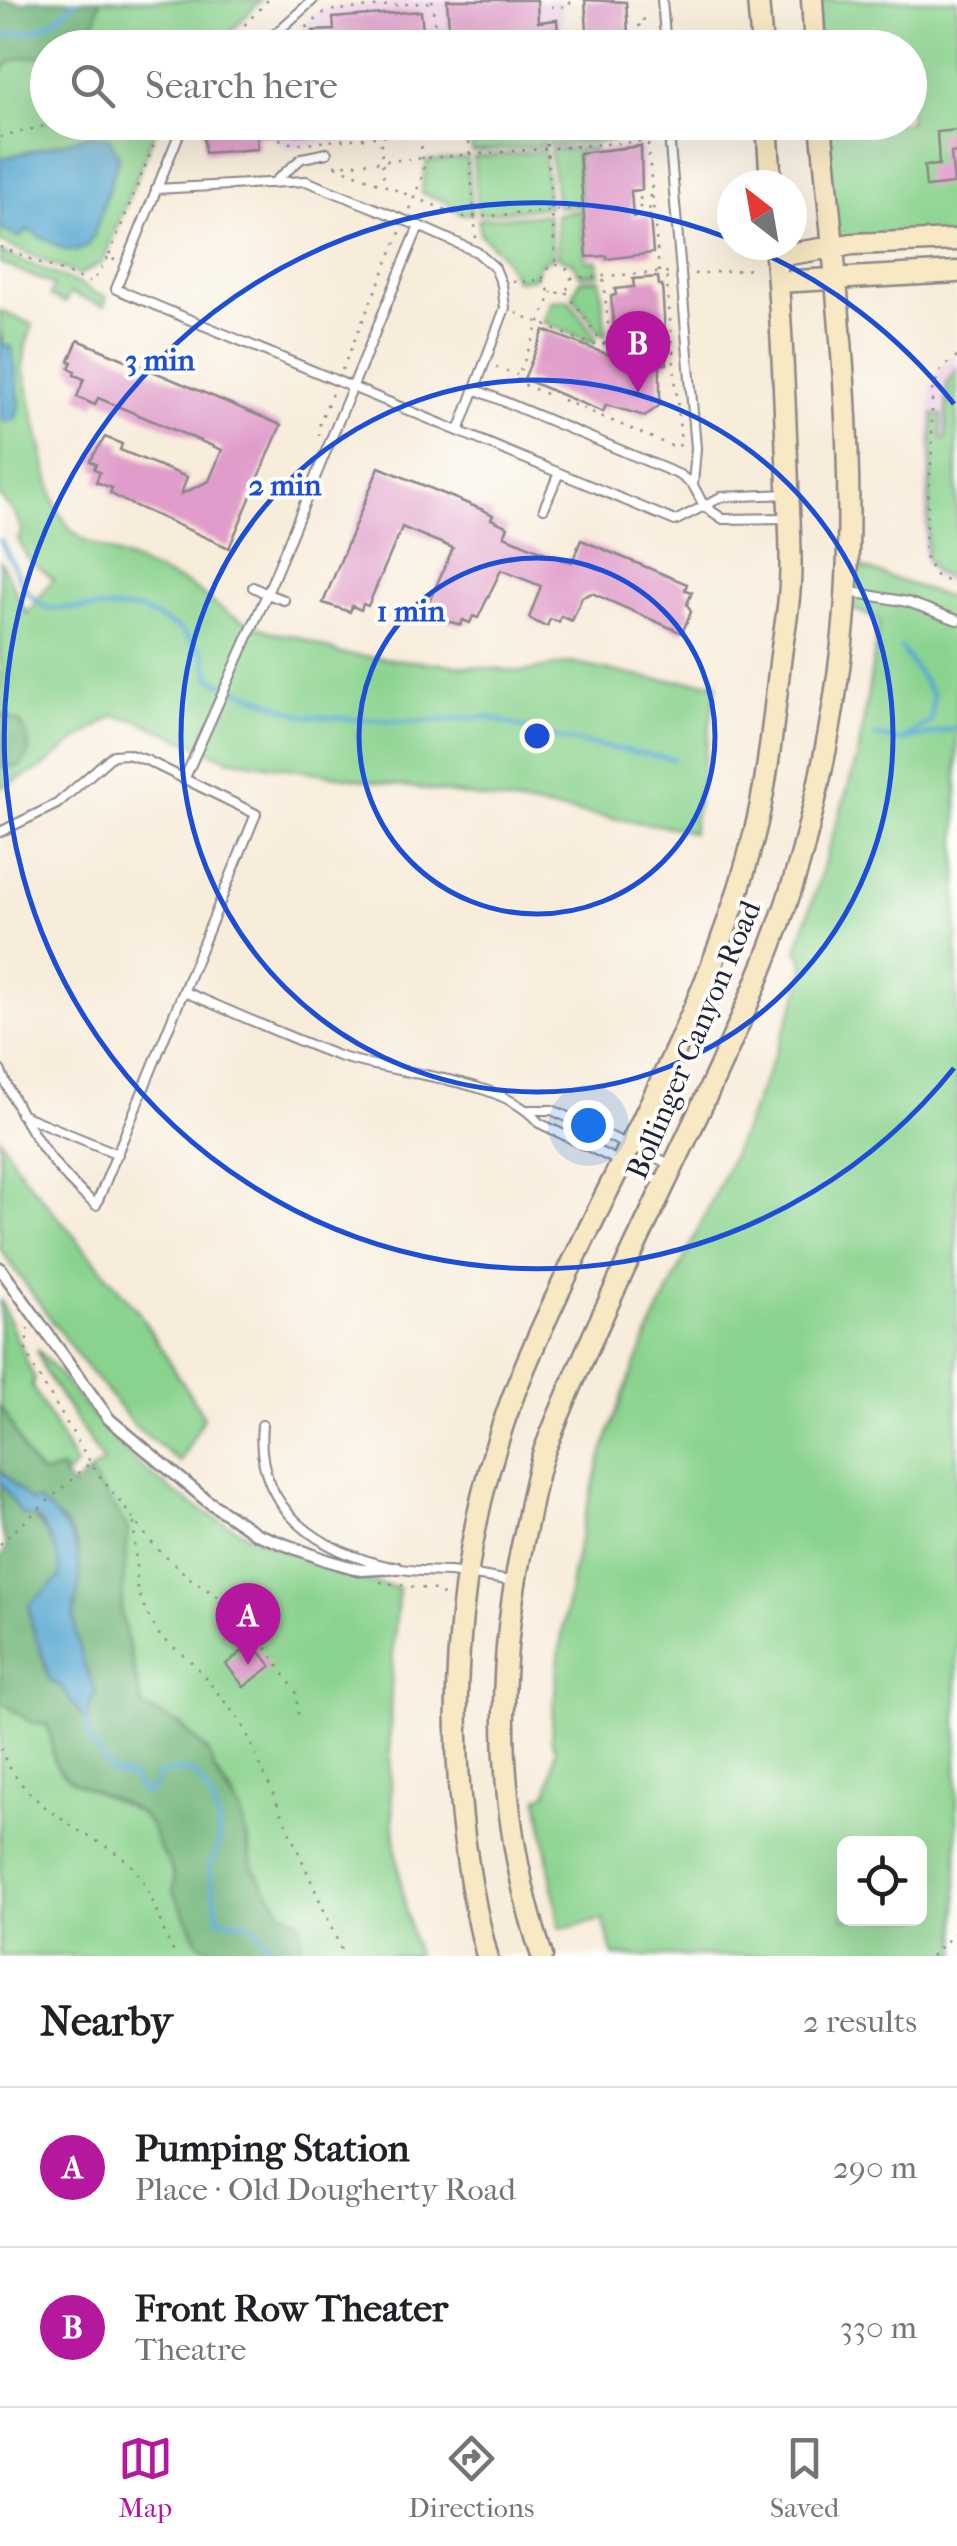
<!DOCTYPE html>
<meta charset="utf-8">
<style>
:root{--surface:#fff;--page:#f6f6f6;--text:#202124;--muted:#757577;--line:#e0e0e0;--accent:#b5179e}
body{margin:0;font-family:"IM FELL French Canon",serif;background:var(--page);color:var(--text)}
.controls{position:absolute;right:30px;bottom:30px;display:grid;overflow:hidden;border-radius:15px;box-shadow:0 10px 40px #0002}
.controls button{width:90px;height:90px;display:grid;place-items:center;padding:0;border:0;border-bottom:2px solid var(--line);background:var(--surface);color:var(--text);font:50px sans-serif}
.compass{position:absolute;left:717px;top:170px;width:90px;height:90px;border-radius:50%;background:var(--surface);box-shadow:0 10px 40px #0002;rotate:329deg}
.you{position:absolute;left:588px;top:1125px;width:35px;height:35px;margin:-25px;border:8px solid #fff;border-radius:50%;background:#1a73e8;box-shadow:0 0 0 15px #1a73e833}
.badge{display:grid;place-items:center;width:65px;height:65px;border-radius:50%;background:var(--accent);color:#fff;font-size:32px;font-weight:700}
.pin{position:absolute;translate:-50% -82px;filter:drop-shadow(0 2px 5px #0008)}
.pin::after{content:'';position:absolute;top:52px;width:35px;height:30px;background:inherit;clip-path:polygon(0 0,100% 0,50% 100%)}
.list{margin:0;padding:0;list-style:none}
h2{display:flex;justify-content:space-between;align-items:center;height:130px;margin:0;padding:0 40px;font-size:42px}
h2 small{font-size:32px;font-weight:400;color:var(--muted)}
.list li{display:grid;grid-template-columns:65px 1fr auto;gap:30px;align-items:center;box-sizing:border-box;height:160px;padding:0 40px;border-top:2px solid var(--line)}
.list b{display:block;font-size:38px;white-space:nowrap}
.list p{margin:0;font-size:32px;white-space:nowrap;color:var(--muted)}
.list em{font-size:32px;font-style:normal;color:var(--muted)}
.icon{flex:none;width:55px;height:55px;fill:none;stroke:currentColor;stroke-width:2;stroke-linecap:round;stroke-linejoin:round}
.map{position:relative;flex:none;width:957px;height:1956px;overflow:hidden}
.search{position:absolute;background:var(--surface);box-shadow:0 10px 40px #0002;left:30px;right:30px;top:30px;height:110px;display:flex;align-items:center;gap:25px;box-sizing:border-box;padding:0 35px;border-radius:55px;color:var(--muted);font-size:38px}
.sheet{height:450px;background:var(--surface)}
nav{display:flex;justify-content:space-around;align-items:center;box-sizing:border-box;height:140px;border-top:2px solid var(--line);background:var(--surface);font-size:28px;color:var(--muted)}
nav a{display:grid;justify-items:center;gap:5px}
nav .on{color:var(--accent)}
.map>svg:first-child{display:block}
.built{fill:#eed0e7}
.green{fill:#8ad38e;stroke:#567a64;stroke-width:2.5;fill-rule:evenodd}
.forest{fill:#6fb579;stroke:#486c5a;stroke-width:2.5}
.water{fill:#56a8d1;stroke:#3c6586;stroke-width:2.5}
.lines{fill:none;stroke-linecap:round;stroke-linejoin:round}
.stream{stroke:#56a8d1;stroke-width:5}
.building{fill:#e09cca}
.service-casing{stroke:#8d878a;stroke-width:12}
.pedestrian-casing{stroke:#8d878a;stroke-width:15}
.secondary-casing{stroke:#8d878a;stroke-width:25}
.path{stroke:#8d878a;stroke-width:2.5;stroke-dasharray:2.5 8;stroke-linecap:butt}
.service{stroke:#fff;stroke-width:8}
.pedestrian{stroke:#fff;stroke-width:10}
.secondary{stroke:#f8e8c3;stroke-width:20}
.ring{fill:none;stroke:#1d4ed8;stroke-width:5}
.labels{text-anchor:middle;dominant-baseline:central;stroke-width:8;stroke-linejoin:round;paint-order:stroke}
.street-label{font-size:30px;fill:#22223b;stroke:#fdfcf7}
.centre{fill:#1d4ed8;stroke:#fdfcf7;stroke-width:5}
.ring-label{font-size:30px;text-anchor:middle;font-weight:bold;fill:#1d4ed8;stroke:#fdfcf7;stroke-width:8;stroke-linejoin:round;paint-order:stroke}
</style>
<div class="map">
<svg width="957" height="1956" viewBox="0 0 957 1956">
<rect width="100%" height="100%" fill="#fdfcf7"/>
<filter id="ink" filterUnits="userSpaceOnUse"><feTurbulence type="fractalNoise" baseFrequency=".01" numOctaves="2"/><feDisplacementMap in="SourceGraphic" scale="20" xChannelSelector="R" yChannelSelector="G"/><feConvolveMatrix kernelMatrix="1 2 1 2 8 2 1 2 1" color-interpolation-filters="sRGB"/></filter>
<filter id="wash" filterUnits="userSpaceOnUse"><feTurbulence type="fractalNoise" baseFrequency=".0048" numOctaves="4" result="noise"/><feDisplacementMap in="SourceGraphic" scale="40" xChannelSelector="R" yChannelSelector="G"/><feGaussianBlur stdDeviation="2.25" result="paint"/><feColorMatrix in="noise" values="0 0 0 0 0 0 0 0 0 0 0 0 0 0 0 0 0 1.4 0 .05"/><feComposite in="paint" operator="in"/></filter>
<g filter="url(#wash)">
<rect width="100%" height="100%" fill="#f8ecda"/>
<path class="built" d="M423 0H561L564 47 297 48 303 24 323 9Z
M266 123H570L316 144 293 149 275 141Z
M957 355V589L934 577 925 564 922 547 931 387 940 367Z"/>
<path class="green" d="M100 0H261L216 47 73 48 95 22Z
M812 0H957V240L831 247 821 123 910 122V48L815 47Z
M47 55 48 122H154L157 126 103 262 79 275 0 242V75C11 53 25 59 47 55Z
M586 122 622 123 624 140 549 146 548 125Z
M542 126 544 146 472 152 470 132Z
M593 148 594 152 577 154 581 205 557 207 550 150Z
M544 151 549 207 478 214 473 157Z
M467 158 472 214H460L447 202 421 193 427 161Z
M581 210 586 261H598L599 274 580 275 572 262 558 257 556 214Z
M548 214 553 257 540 264 534 278 516 280 501 254 480 234 478 219Z
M0 252 82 285 93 293 107 297 104 306 70 293 65 303 50 296 54 285 0 263Z
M600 279 606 334H601L573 296 580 280Z
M568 299 596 338 594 343 543 322 551 301Z
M0 311 33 325 26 344 23 368 53 497 58 511 70 529 85 541 189 585 230 615 273 633 295 636 341 654 523 672 570 663 653 679 717 683 692 833 677 828 228 759 137 720 114 716 72 743 43 767 0 788V767L20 766 10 716 0 714V560L27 614 53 579 28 559 18 539 22 532 15 513 0 497Z
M957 369V583L934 572 926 557 934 414 942 415 941 439 946 440 947 384Z
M847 562 957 601V1956H614L603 1920 560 1929 538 1798 547 1793C552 1780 553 1763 556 1749L551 1739C558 1636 576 1533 609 1434 636 1353 677 1276 713 1198 742 1136 767 1072 793 1009 799 989 812 967 797 950L858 755 879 623V620L843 605ZM844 1844H920V1918H844Z
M0 1138 22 1174 139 1313 204 1417 180 1462 135 1426 79 1358 0 1249Z
M0 1299 34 1378 32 1386 76 1465 64 1478V1472L42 1474 27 1461 0 1406Z
M37 1349C65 1380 88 1413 117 1443 169 1498 234 1532 305 1558 336 1570 365 1583 399 1588 385 1709 384 1838 417 1956H307L302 1949 300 1921 282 1911 252 1867 249 1842 232 1794 214 1770 209 1753 180 1725 143 1706 121 1613 127 1528 89 1473 103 1462 45 1372Z
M0 1701 30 1722 46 1724 52 1734V1750L75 1782 142 1814 155 1832 158 1846 167 1857 175 1882 173 1891 190 1924 208 1948 230 1956H0Z"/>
<path class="forest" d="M0 0 25 3 31 0H100L95 22 76 46 48 48 47 55C25 59 12 53 0 75Z
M0 714 21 723 28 738 29 754 20 766 0 767Z
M0 1406C19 1430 19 1455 42 1474L62 1468 64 1478 73 1487 89 1473 128 1528 121 1613 142 1706 180 1725 209 1753 214 1770 241 1813 252 1867 282 1911 300 1921 302 1949 307 1956H230L199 1944 173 1890C178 1873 167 1861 159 1847 153 1836 152 1823 140 1814 118 1796 85 1793 63 1774 47 1760 56 1741 46 1724L30 1722 0 1701V1561L6 1548 0 1521V1481C20 1508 46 1522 57 1555 59 1562 63 1571 60 1578 57 1589 39 1597 30 1604L29 1612 49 1679 61 1687 83 1718 89 1719 88 1710 96 1691C85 1671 74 1640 74 1616 73 1590 87 1558 70 1531 60 1515 48 1512 33 1503 21 1496 11 1479 0 1470Z"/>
<path class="water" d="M91 135 109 138 119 156 94 235 86 247 76 251 65 250 28 230 19 238 0 228V159Z
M0 331 3 345 12 347 20 404 16 418 8 422 0 419Z
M0 1470 31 1502 37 1500C66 1521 84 1549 79 1586 78 1596 73 1606 74 1617 75 1640 85 1671 96 1691L88 1710 89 1720 83 1718 61 1687 49 1679C46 1653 28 1631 30 1604L60 1578C61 1555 50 1537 38 1519L21 1514 0 1481Z"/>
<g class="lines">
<path class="stream" d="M0 34C30 36 57 25 75 0
M0 540 27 592 46 608 139 609 178 628 204 653 211 679 305 716 406 722 488 717 560 739 673 759
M876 736 901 741 957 728
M901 741 931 720 933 695 901 648
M85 1714 90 1742 112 1773 130 1776 143 1793 152 1791 158 1774 179 1770 195 1774C217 1803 229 1833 209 1867L219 1919 253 1924 278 1956"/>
</g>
<g id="blocks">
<path class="building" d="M447 0H537L538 22 557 20 559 45 451 48 450 43 424 48H315L313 31 334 30 333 18 421 11 423 31 449 29Z
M585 0 626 2 629 48H588Z
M203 122H335V134L257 136 258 149 205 153Z
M957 130V152L951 153 954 184 926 187 924 166 939 165 937 132Z
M641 146 642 190 631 191 633 217 650 216 653 253 607 259V256L587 257 579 153Z
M658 277 659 285H662L667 364H660V405L645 416 606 405 603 412 524 379 544 330 617 358 611 296 616 295 615 289 634 287 633 279Z
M78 340 281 425 229 548 124 501 110 493 112 488 96 482 100 472 94 469 96 464 90 461 105 437 122 444 120 450 187 477 181 494 209 481 222 450 98 398 95 405 77 397 84 379 74 375 75 371 69 368 72 362 69 361Z
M379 467 483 510 493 515 491 519 508 527 504 536 563 560 572 562 581 540 687 584 685 590 692 592 687 604 691 612 682 633 592 593 582 597 572 621 561 616 559 622 550 619 547 626 542 625 529 618 541 586 501 570 478 618 473 616 470 623 463 620 461 625 440 619 424 613 453 548 402 527 368 606 363 604 361 610 352 606 350 612 323 603Z
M253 1643 271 1666 244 1687 226 1664Z"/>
</g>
</g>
<g filter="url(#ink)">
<use href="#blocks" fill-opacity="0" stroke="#8d878a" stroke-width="2.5"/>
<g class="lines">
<g class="service-casing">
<path id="service" d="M662 0 666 48
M281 29 290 48
M259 48 313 0
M184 122 116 289 675 521 704 506 693 485 680 475 474 389
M668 122 696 448 693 485
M631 128 668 124
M273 183 302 158 327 153
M156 189 306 181 419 226
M544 508 559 473
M785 518 723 519 704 506 721 497 787 494
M851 592 908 602 957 620
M284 600 267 594 419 226 477 252 495 268 502 285 505 308 459 431
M184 780 267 594 253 587
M0 832 57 804 113 755 127 754 146 760 256 814 96 1205C52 1170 22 1121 0 1070
M185 992C235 1013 285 1036 336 1055 390 1075 502 1076 539 1123L664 1183
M529 1110H552L672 1165
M20 1114 118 1154
M262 1425C254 1510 321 1553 396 1568 413 1572 433 1571 450 1572 471 1574 492 1578 512 1581"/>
</g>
<g class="pedestrian-casing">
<path id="pedestrian" d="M0 1268 109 1419 206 1500 257 1534 326 1560 361 1570 397 1568"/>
</g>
<g class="secondary-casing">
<path id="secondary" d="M758 0 762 48
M812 0 815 48
M767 122 771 185
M776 256 853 244 957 240
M778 282 957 272
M487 1956C437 1764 448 1544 527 1362 601 1188 706 1023 753 839 768 781 773 722 780 663 783 636 789 610 790 583 792 551 789 518 788 485 785 405 782 325 775 245
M542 1956C495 1813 493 1669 527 1523 532 1499 536 1472 545 1449 592 1331 650 1216 704 1101 741 1021 778 939 802 853 825 764 843 672 847 580 854 428 835 274 821 122"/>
</g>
<path class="path" d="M432 0 437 48
M551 7 570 6V0
M223 48 268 0
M303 48 306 28 326 11 432 2
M641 48 639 20 650 19
M143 122 147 129 152 122
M270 122 274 137 293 144 554 122
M379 122 384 183
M545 123 556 265
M468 131 476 238
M0 137 61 122
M648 144 659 272
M334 165 658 140
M336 166 466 218 583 208
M651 196 641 197 637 204 642 209 653 208
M410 209 424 171 420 133
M0 247 92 283 108 258
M115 260 108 258 163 122
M543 279a14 14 0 1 1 28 0a14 14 0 1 1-28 0Z
M694 274 752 269
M571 278 671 272
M513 282 543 280
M566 292 609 352
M516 313 592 345 604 344 609 334 603 276
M957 357 942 367 932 391V448L924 554 935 575 957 586
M496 367 517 375
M342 370 401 230
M546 394 518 382V376L552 292
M563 400 676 448 681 444 666 272
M319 436 320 422 333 391
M28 1328 26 1350 35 1370 95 1470 156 1548 191 1579 232 1606 255 1631 296 1692 299 1722
M134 1523 137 1588 146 1612 160 1636 195 1665 242 1723 344 1956
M0 1544 91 1462
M380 1582 435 1590 445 1596
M0 1748C16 1790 55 1817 93 1839 109 1849 125 1856 136 1871 155 1896 160 1930 176 1956
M931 1956 957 1931"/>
<use href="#service" class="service"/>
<use href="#pedestrian" class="pedestrian"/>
<use href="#secondary" class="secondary"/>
</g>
</g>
<g class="ring">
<circle cx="537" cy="736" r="178"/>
<circle cx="537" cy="736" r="356"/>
<path d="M954 1068A533 533 0 1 1 728 238M745 245A533 533 0 0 1 954 404"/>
</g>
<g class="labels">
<g class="street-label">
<text transform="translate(694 1040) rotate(-67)">Bollinger Canyon Road</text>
</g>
</g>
<circle cx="537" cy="736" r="15" class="centre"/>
<g class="ring-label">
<text x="160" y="370">3 min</text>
<text x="285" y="495">2 min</text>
<text x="411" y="621">1 min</text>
</g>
</svg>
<div class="controls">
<button><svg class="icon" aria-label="locate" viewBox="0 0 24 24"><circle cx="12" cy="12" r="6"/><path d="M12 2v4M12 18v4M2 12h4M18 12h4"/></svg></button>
</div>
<svg class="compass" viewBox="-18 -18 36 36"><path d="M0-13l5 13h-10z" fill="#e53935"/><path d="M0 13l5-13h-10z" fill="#757577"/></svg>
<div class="you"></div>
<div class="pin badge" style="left:248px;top:1665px">A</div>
<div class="pin badge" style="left:638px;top:393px">B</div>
<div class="search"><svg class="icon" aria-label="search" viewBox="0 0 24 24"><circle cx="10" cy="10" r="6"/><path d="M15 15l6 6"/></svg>Search here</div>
</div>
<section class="sheet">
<h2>Nearby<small>2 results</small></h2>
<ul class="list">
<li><span class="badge">A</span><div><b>Pumping Station</b><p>Place · Old Dougherty Road</p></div><em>290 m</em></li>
<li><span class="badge">B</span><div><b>Front Row Theater</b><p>Theatre</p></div><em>330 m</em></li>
</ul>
</section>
<nav>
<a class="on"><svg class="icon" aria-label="map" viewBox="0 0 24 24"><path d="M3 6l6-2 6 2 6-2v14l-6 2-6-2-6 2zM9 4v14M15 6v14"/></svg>Map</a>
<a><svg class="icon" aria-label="directions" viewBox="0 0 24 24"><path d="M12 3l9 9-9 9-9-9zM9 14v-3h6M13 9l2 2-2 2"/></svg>Directions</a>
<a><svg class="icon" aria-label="saved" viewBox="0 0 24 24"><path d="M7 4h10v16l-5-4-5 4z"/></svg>Saved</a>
</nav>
